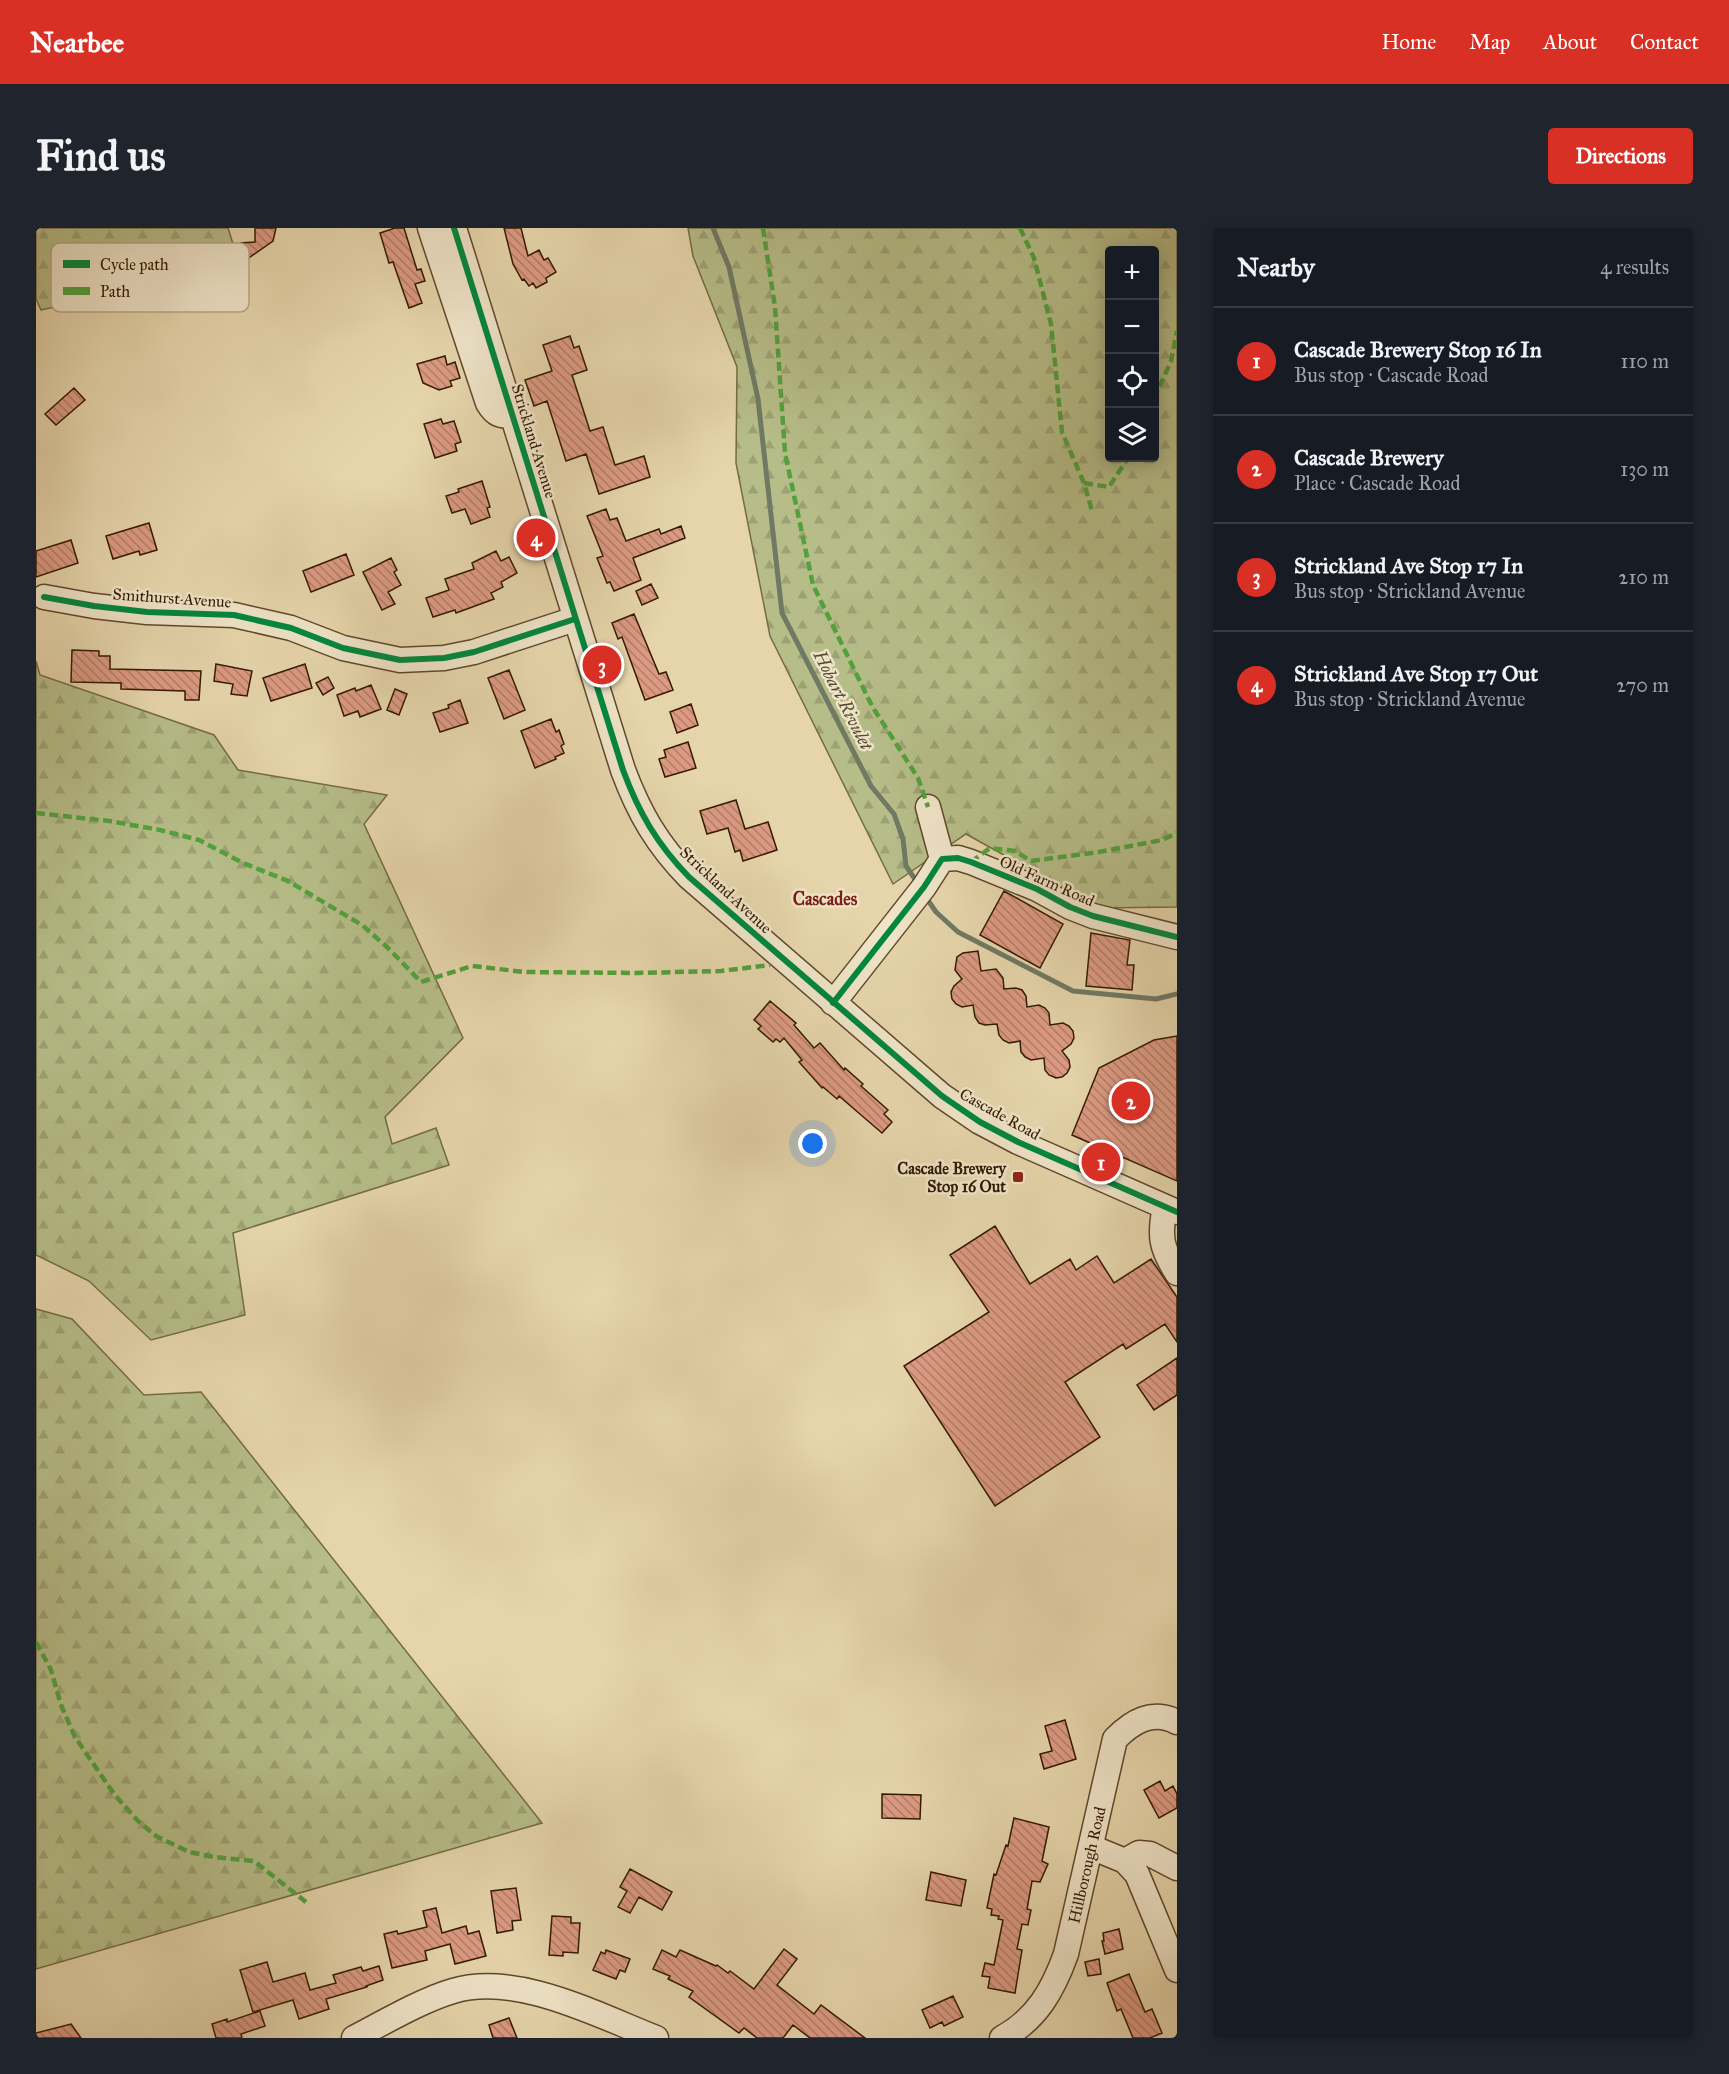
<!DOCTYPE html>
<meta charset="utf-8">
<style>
:root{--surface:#171b24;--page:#20242c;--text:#f1f3f6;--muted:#9ea1a6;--line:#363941;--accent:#d93025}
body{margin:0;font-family:"IM FELL Great Primer",serif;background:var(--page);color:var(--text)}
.controls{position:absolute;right:18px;top:18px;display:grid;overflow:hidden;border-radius:6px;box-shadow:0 3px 15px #0003}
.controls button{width:54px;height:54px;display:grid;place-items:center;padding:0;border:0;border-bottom:2px solid var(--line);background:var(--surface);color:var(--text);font:30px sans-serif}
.you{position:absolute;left:777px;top:916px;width:21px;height:21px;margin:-15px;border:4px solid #fff;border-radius:50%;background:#1a73e8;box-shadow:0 0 0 9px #1a73e833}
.badge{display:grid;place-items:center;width:39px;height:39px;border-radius:50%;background:var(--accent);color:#fff;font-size:20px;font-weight:700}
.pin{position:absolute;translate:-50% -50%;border:3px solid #fff;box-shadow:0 2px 6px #0006}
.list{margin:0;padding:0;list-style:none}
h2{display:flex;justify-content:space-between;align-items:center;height:78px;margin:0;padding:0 24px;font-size:26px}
h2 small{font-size:20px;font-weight:400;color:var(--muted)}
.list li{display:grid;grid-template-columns:39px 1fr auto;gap:18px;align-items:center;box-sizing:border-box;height:108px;padding:0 24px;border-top:2px solid var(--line)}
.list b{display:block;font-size:22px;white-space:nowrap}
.list p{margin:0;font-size:20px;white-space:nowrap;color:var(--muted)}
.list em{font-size:20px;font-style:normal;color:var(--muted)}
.icon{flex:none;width:33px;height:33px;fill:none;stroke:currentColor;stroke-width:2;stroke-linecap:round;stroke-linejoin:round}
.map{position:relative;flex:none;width:1141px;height:1810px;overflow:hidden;border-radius:6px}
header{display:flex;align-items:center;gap:36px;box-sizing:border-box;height:84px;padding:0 30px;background:var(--accent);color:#fff}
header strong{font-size:28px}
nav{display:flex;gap:33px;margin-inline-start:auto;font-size:21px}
.intro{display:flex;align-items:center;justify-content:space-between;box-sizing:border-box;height:144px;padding:0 36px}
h1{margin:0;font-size:42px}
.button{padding:15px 27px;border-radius:6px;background:var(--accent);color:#fff;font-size:21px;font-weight:700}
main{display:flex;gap:36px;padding:0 36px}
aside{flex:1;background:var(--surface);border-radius:6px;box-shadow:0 3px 15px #0003}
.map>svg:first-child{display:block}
.forest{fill:url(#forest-firs);stroke:#746b44;stroke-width:1.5;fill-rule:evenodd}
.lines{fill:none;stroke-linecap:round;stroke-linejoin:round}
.stream{stroke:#6f7964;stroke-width:5}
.building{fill:url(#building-back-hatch);stroke:#331900;stroke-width:1.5}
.minor-casing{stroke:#60482b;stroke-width:27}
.minor{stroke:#efe4c8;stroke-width:24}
.quiet{stroke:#52a13c;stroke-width:4.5;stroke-dasharray:9 4.5;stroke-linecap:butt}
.cycleway-casing{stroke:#efe4c8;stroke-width:10}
.cycleway{stroke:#00873e;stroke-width:6}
.poi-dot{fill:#8f2418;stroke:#efe4c8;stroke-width:2}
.labels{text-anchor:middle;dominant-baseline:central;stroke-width:5;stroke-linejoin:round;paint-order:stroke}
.street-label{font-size:16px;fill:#331900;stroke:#efe4c8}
.poi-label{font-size:16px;font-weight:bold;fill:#331900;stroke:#efe4c8;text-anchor:end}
.water-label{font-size:18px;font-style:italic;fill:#514932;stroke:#efe4c8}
.neighbourhood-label{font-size:18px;font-weight:bold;fill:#7a1f14;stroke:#efe4c8}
.key{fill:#efe4c8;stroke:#b7a78c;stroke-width:1.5}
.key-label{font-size:16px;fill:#331900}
</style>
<header>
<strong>Nearbee</strong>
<nav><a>Home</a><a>Map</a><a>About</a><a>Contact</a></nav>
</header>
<div class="intro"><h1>Find us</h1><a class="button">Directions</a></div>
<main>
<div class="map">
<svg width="1141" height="1810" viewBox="0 0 1141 1810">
<defs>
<pattern id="forest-firs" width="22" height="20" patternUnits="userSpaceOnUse" patternTransform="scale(1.5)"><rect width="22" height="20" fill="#b6bd88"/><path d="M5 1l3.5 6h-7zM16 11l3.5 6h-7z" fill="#9da274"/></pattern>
<pattern id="building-back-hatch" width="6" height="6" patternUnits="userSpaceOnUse" patternTransform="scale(1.5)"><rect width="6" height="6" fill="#dc9a83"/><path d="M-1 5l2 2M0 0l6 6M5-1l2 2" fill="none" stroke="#b37d69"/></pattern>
</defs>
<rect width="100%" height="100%" fill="#e6d5ab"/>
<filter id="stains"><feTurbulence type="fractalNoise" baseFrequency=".00333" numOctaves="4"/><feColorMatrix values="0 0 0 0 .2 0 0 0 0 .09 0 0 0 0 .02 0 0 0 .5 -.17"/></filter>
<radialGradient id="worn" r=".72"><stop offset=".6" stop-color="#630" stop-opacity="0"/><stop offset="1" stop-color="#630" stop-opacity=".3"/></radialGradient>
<path class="forest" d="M0 0H192L205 41 5 82 0 71Z
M652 0H1141V679L1063 680 930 606 857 656 734 408 700 235 701 139 657 28ZM1074 22H1118V230H1074Z
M0 433 4 447 178 507 202 542 351 567 328 596 427 810 349 889 356 916 400 900 413 937 197 1005 209 1087 115 1112 53 1053 0 1027Z
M0 1081 36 1091 108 1167 165 1164 506 1595 0 1741Z"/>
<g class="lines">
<path class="stream" d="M677 0 693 39 722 171 746 385 835 558 858 586 867 611 870 638 883 657
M889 668 900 684 922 704 1037 763 1120 771 1141 766"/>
</g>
<path class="building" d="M219 0H240L237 13 207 34 205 15 219 14Z
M359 0H368L381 42 385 41 389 53 379 56 386 75 373 80 357 34 353 35 344 5Z
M468 0H485L492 28 503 22 508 32 512 30 520 44 510 50 511 54 500 60 497 55 493 58 488 51 486 52 477 36Z
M534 108 538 120 543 118 551 142 536 147 554 203 567 199 579 237 608 228 614 249 563 266 550 226 530 233 511 173 498 178 489 152 516 143 507 117Z
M409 128 411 137 419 134 424 150 414 153 416 158 403 162 387 155 381 136Z
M38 160 49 172 20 197 9 186Z
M405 191 407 196 418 193 425 214 419 216 421 223 399 230 388 196Z
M446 253 454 279 451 280 454 289 435 296 429 281 416 285 410 268 423 264 422 261Z
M570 281 574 292 581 290 590 313 623 301 625 306 645 298 649 310 597 330 605 352 578 363 574 354 571 355 561 330 567 328 551 288Z
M113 295 121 322 104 327 103 323 77 331 70 308Z
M35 312 42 335 0 349V323Z
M460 323 465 333 473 329 481 345 465 354 467 359 455 365 458 371 420 385 419 382 397 389 390 370 413 362 409 351 438 341 436 335Z
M310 326 318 347 275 364 267 343Z
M355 330 361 342 358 344 365 357 352 364 359 376 346 382 327 344Z
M615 356 622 370 606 377 600 363Z
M598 386 623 446 630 444 637 462 609 472 586 409 582 411 576 395Z
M36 422 63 423V428H74V441L165 443 163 472H149V463L85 461V455L35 454Z
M180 436 216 443 211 468 195 466 197 456 178 453Z
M269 436 276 460 235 473 227 450Z
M473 442 489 482 468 491 452 450Z
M292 449 298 460 287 467 280 455Z
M335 457 345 481 324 489 322 483 308 488 301 467 319 460 320 463Z
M359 461 371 466 363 487 351 482Z
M424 472 432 495 404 504 397 485 413 480 412 477Z
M655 476 662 497 641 505 634 484Z
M515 491 520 504 523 502 528 516 525 518 528 525 519 529 520 531 499 540 485 503Z
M652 514 660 540 629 549 623 531 630 529 628 522Z
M700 572 709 601 732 594 741 622 707 633 704 622 699 624 692 600 671 606 664 583Z
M968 663 1027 696 1004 740 944 707Z
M1055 705 1094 712 1091 737H1098L1096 762 1050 758Z
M942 723 945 743 960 741 967 750 968 761 980 760 986 762 990 768 991 779 1003 777 1009 780 1013 785 1014 797 1027 795 1033 798 1037 803 1038 810 1035 816 1026 823 1033 832 1034 839 1031 845 1026 849 1020 850 1013 847 1009 842 1008 830 995 832 989 829 985 824 984 813 973 815 967 812 963 807 961 796 949 797 943 795 939 789 937 777 926 779 920 776 916 771 915 764 918 758 926 751 919 742 921 729 927 725Z
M734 773 760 795 758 797 778 820 784 815 808 842 809 840 827 856 825 858 852 882 848 886 856 894 846 905 803 868 801 871 787 859 786 860 763 834 766 832 748 810 744 814 740 811 737 814 722 801 725 798 718 792Z
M1141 808V953L1036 907 1063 840 1118 812Z
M959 998 994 1056 1034 1031 1040 1042 1061 1028 1078 1055 1115 1031 1141 1069V1114L1129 1096 1090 1121 1087 1116 1029 1154 1064 1209 959 1278 868 1138 953 1084 914 1027Z
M1141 1130V1167L1118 1182 1101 1157Z
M1029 1492 1040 1531 1008 1541 1004 1526 1016 1523 1009 1498Z
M1124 1553 1129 1563 1137 1558 1141 1566V1580L1123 1590 1108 1562Z
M846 1566 885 1567 884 1591 846 1590Z
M978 1590 1013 1599 1006 1633 1012 1636 1004 1654 996 1653 991 1681 995 1682 992 1697 986 1696 981 1721 986 1722 979 1765 952 1760 954 1749 946 1748 949 1735 958 1737 967 1692 962 1691 963 1688 955 1687 956 1681 951 1680 958 1646 960 1647 970 1617 972 1618Z
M594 1641 636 1664 626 1682 603 1669 594 1685 582 1679 591 1663 584 1659Z
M895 1644 930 1652 925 1678 890 1672Z
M480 1660 485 1692 476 1693 477 1702 461 1705 455 1663Z
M400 1680 406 1705 430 1698 432 1706 443 1703 450 1728 419 1736 414 1716 389 1723 391 1732 356 1740 348 1706 361 1703 362 1706 391 1699 387 1683Z
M516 1688 535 1689V1695H544L542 1725 527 1724V1728L513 1727Z
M1083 1701 1087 1721 1069 1726 1066 1713H1068L1067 1705Z
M748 1721 761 1731 741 1757 778 1786 785 1777 829 1810H774L757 1797 747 1810H721L708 1800 703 1805 653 1769 657 1763 632 1751 634 1748 617 1741 626 1722 640 1729 644 1722 680 1738 681 1737 692 1745 694 1743 718 1761Z
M570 1722 594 1731 589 1744 584 1742 580 1751 557 1742 565 1724 569 1726Z
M1063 1731 1065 1746 1052 1748 1049 1734Z
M231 1734 237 1754 269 1745 274 1762 300 1755 297 1747 325 1739 327 1743 343 1738 347 1752 330 1758 331 1759 290 1771 293 1781 263 1791 257 1772 217 1784 204 1742Z
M1093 1746 1109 1784 1116 1781 1126 1805 1114 1810H1097L1085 1781 1081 1783 1071 1755Z
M917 1768 927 1789 908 1798 906 1794 894 1800 886 1782Z
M224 1783 229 1798 205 1806 206 1810H180L176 1796 191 1791V1794Z
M473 1790 481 1810H457L453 1797Z
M35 1796 45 1810H1L0 1805Z"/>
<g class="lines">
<g class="minor-casing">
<path id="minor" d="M394 0 452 175C459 187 464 188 477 188
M418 0 587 542C603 585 621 616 653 649L906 868 944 894 982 914 1141 984
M8 369 58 378 111 384 198 387 255 400 307 420 364 432 408 430 438 424 539 391
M892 579 906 631
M797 775 888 659 906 631 922 630 935 634 1001 661 1034 679 1057 688 1141 709
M1129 979C1123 1008 1125 1020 1141 1045
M1055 1619 1089 1633 1101 1646 1141 1742
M1089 1633 1103 1625 1114 1626 1141 1640
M318 1810C347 1795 386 1772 417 1763 481 1744 561 1787 620 1810
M966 1810C1001 1791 1017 1762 1030 1726L1079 1511C1096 1494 1116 1481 1141 1494"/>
</g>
<use href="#minor" class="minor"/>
<path class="quiet" d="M727 0 739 79 749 225 777 357 836 478 882 550 892 579
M984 0 998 30 1015 96 1026 204 1048 255 1056 283
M1118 171 1135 133 1141 103
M1048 255 1073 259 1092 230
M0 585 73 593 124 602 163 612 207 635 252 653 326 697 351 719 385 754 436 738 489 744 600 745 685 743 734 737
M935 634 954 620 979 623 995 633 1063 624 1126 612 1141 605
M0 1414 15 1442 25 1477 39 1509 78 1566 102 1593 120 1608 153 1624 178 1629 218 1633 270 1674"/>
<g class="cycleway-casing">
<path id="cycleway" d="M418 0 587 542C603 585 621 616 653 649L906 868 944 894 982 914 1141 984
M8 369 58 378 111 384 198 387 255 400 307 420 364 432 408 430 438 424 539 391
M797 775 888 659 906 631 922 630 935 634 1001 661 1034 679 1057 688 1141 709"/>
</g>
<use href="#cycleway" class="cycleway"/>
</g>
<rect class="poi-dot" x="976" y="943" width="12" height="12" rx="3"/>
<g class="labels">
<g class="street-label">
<text transform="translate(498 213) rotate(73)">Strickland Avenue</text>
<text transform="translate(136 370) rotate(4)">Smithurst Avenue</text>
<text transform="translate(1011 653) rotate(24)">Old Farm Road</text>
<text transform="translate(690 662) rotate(43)">Strickland Avenue</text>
<text transform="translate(964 886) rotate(29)">Cascade Road</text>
<text transform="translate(1051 1637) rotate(-77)">Hillborough Road</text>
</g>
<g class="poi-label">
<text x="970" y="940">Cascade Brewery<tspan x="970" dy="18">Stop 16 Out</tspan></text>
</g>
<g class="water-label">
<text transform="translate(807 472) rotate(63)">Hobart Rivulet</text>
</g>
<g class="neighbourhood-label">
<text x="789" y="671">Cascades</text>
</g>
</g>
<rect x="15" y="15" width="198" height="69" rx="9" class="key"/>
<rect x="27" y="32" width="27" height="8" fill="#00873e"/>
<rect x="27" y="59" width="27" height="8" fill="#52a13c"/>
<g class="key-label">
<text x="64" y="42">Cycle path</text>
<text x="64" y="69">Path</text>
</g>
<rect width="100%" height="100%" filter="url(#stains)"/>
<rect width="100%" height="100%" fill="url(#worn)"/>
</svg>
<div class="controls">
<button>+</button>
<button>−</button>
<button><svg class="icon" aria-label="locate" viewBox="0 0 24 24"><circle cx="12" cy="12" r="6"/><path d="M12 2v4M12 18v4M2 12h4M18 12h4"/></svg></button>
<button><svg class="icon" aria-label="layers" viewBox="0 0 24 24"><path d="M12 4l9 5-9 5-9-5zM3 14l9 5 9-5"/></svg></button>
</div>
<div class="you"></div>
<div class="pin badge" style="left:1065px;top:934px">1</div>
<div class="pin badge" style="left:1095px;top:873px">2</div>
<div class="pin badge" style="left:566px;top:437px">3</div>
<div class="pin badge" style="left:500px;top:310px">4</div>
</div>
<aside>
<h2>Nearby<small>4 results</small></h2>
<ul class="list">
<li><span class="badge">1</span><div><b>Cascade Brewery Stop 16 In</b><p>Bus stop · Cascade Road</p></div><em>110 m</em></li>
<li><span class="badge">2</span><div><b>Cascade Brewery</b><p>Place · Cascade Road</p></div><em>130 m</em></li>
<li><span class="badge">3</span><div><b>Strickland Ave Stop 17 In</b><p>Bus stop · Strickland Avenue</p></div><em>210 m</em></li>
<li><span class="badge">4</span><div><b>Strickland Ave Stop 17 Out</b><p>Bus stop · Strickland Avenue</p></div><em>270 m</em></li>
</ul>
</aside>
</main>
